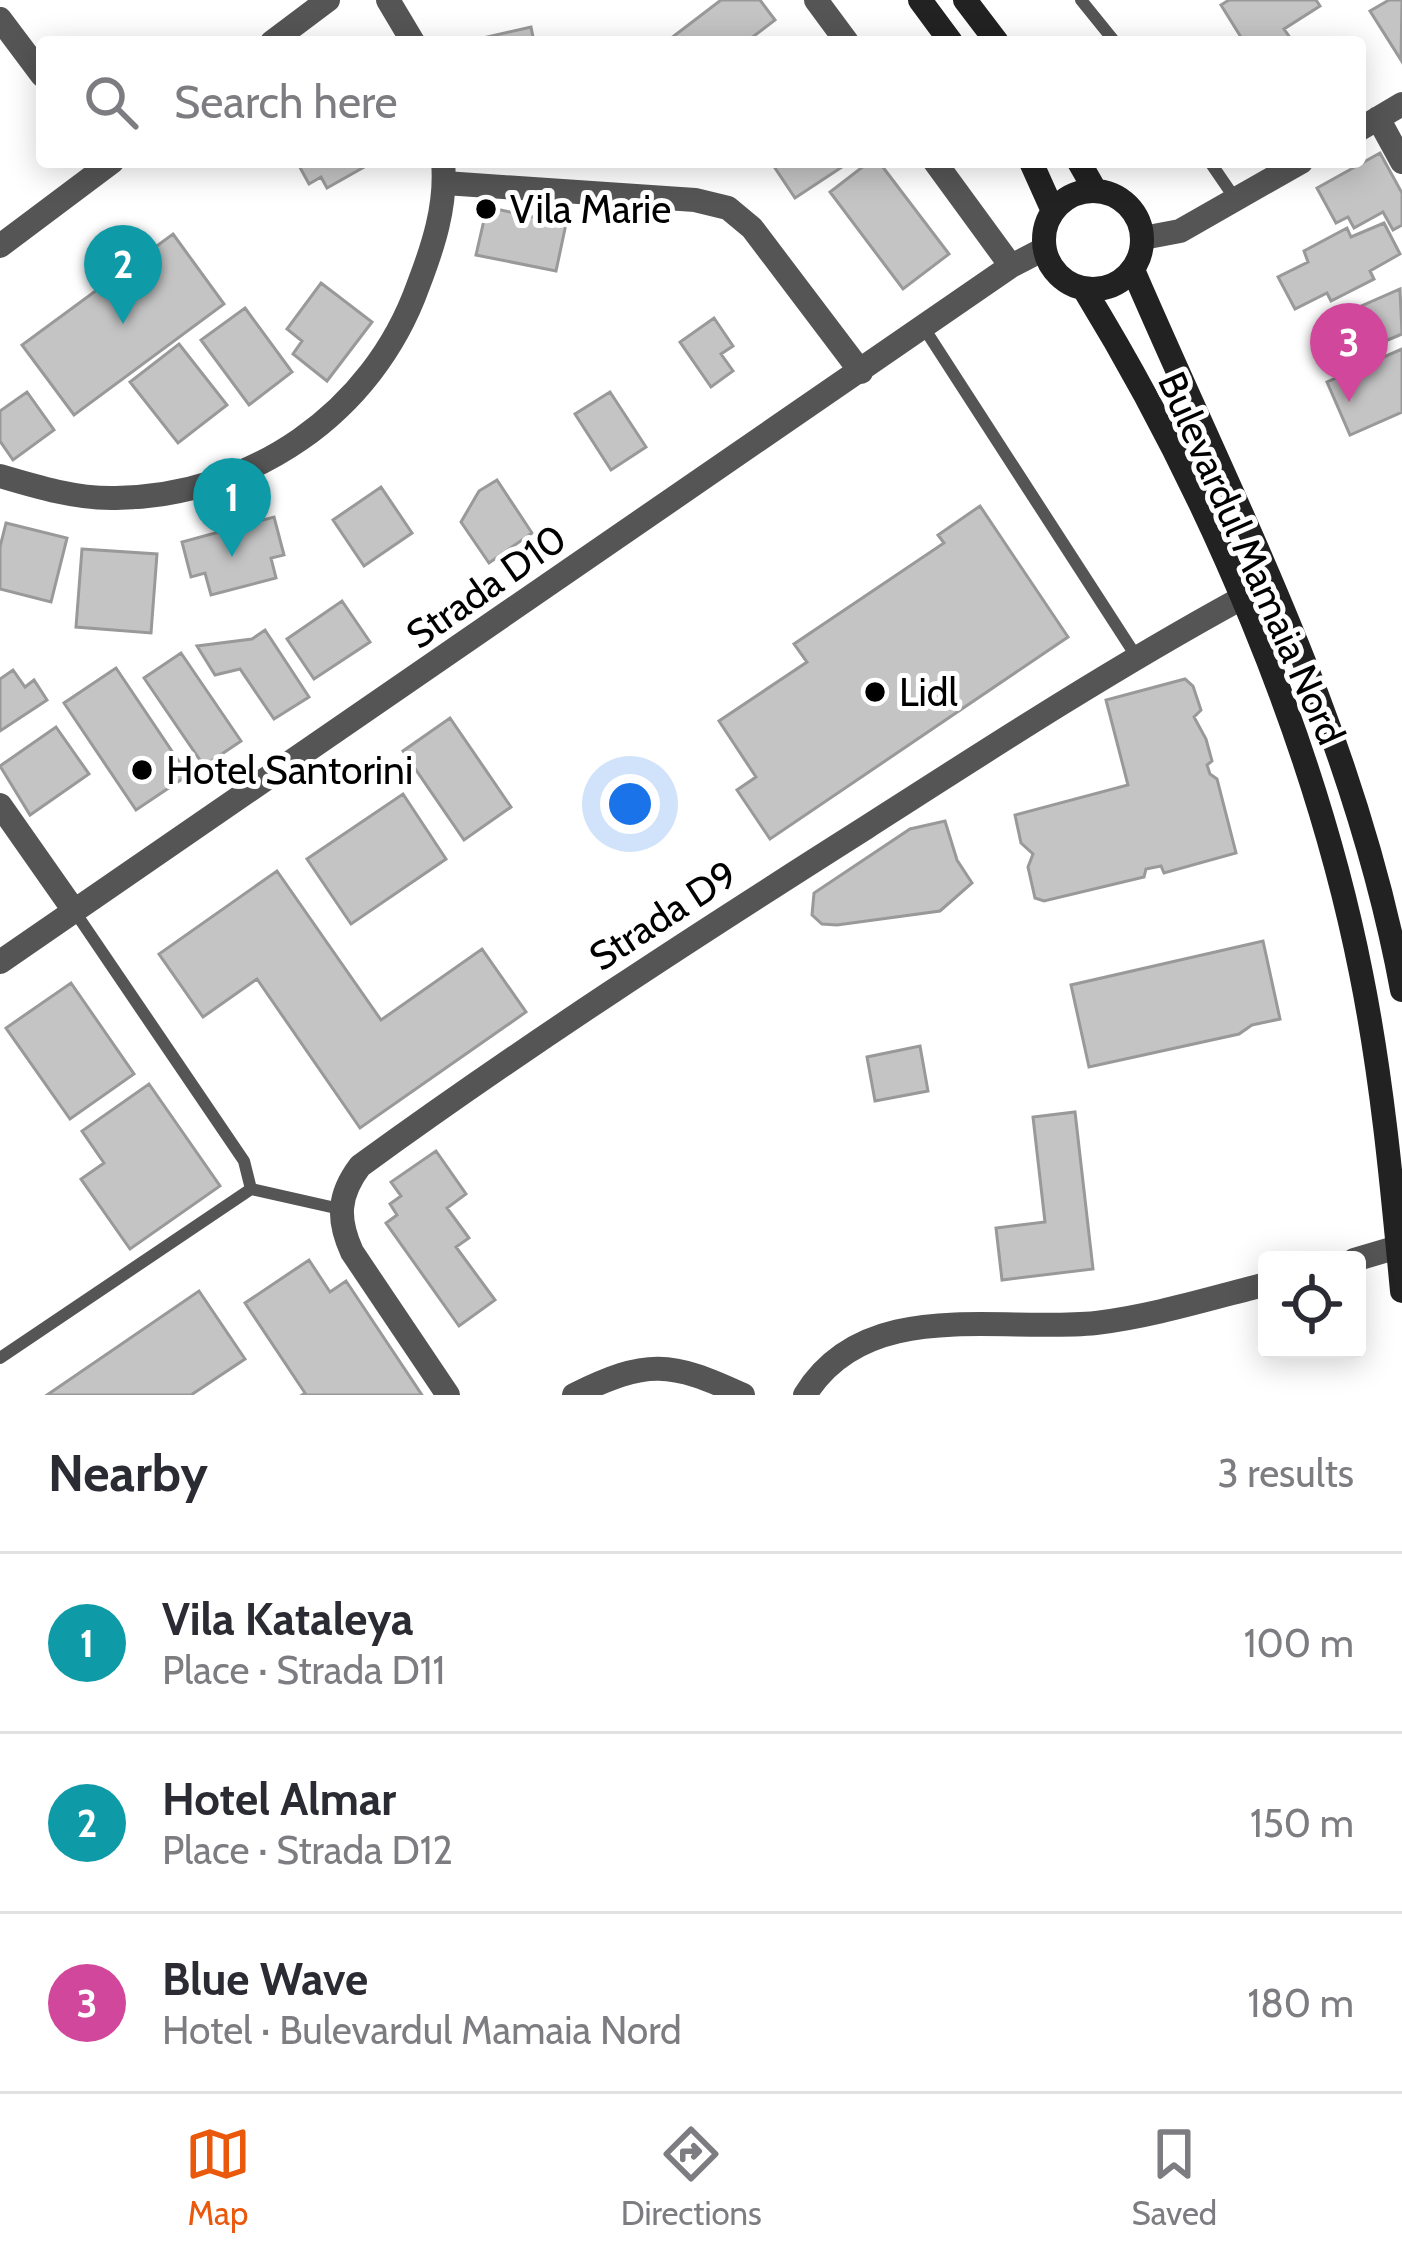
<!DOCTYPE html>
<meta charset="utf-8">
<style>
:root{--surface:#fff;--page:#f7f7f7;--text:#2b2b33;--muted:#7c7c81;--line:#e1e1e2;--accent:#ea580c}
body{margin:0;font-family:Cabin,sans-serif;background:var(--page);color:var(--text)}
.controls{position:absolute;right:36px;bottom:36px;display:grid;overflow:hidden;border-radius:12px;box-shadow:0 6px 30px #0003}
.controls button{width:108px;height:108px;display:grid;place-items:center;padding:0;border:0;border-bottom:3px solid var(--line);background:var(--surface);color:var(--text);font:60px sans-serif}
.you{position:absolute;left:630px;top:804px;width:42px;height:42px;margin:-30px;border:9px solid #fff;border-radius:50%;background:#1a73e8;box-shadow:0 0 0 18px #1a73e833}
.badge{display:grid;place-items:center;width:78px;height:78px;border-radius:50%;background:var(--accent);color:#fff;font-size:39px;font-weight:700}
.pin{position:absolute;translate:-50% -99px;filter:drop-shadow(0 3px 6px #0008)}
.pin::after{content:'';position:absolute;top:63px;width:42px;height:36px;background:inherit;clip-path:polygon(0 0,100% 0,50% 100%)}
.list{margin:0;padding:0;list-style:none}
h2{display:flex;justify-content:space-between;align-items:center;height:156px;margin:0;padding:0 48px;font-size:51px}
h2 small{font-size:39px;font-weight:400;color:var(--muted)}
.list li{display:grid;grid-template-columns:78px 1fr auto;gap:36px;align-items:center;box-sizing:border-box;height:180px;padding:0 48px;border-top:3px solid var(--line)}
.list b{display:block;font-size:45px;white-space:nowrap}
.list p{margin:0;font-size:39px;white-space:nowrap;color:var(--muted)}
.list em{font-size:39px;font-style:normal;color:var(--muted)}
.icon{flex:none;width:66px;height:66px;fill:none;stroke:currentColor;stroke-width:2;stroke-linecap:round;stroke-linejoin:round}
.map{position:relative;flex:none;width:1402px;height:1395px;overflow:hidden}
.search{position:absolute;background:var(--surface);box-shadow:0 6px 30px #0003;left:36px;right:36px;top:36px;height:132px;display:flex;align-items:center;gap:30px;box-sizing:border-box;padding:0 42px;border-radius:12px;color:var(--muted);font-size:45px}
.sheet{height:696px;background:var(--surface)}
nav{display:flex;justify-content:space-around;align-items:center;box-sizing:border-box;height:168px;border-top:3px solid var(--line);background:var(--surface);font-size:33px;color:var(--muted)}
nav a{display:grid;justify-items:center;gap:6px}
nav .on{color:var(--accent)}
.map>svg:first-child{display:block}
.building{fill:#c4c4c4;stroke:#999;stroke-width:3}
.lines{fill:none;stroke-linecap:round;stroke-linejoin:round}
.service{stroke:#555;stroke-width:12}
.minor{stroke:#555;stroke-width:24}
.secondary{stroke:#222;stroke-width:24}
.poi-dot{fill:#000;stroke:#fff;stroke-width:4.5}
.labels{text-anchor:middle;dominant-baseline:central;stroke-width:10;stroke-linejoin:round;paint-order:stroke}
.poi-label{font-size:39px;fill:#000;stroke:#fff;text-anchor:start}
.street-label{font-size:39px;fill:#000;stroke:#fff}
</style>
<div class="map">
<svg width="1402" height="1395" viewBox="0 0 1402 1395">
<rect width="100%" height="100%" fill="#fff"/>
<path class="building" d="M721 0H760L775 20 746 42H666Z
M1229 0H1316L1320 6 1284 29 1291 39 1286 42H1244L1221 5Z
M1389 0H1402L1401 60 1370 11Z
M531 27 534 42H479L478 39Z
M1380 153 1402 193V225L1393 230 1383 212 1354 228 1348 217 1336 223 1317 188Z
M297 162H373L327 188 321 177 309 184Z
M771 162H847L848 163 795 198Z
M869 162H879L949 254 903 289 830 192Z
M487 207 566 224 556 271 476 255Z
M1384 223 1400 254 1370 271 1374 279 1331 301 1327 293 1295 309 1278 277 1308 262 1304 251 1347 228 1351 237Z
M173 234 224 304 74 415 22 345Z
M321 283 372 322 327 381 293 354 302 341 287 329Z
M1400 289 1402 334 1376 345 1359 307Z
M245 308 292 372 249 405 201 340Z
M714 318 733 346 721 354 733 371 711 387 680 342Z
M179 344 227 405 178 443 130 382Z
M1402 349V412L1350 435 1327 382Z
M27 392 54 430 13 460 0 441V411Z
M610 392 646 447 611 470 575 414Z
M497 480 532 533 489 563 461 522 479 491Z
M381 487 412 533 364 566 333 520Z
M980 506 1068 637 770 839 737 790 756 777 719 721 807 662 794 644 944 543 938 535Z
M274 517 284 555 271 558 276 578 211 595 205 573 191 577 182 542Z
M6 523 67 538 51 602 0 589V547Z
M82 549 157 554 151 633 76 627Z
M342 601 370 642 314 679 287 639Z
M265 630 309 697 274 719 240 669 215 675 197 646 252 639Z
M181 653 241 741 204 766 144 678Z
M116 668 188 775 136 810 64 703Z
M13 670 25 687 34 680 47 700 0 731V679Z
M1185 679 1193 686 1201 710 1194 717 1206 739 1212 761 1207 765 1210 774 1217 779 1236 853 1164 873 1161 866 1146 869 1144 877 1044 901 1035 898 1028 867 1033 854 1021 843 1015 815 1128 785 1106 700Z
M450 718 511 807 464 840 403 751Z
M56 727 89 774 30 815 0 766Z
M403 794 446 859 351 924 307 859Z
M945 821 957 860 972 883 940 911 837 925 822 924 812 915 814 893 910 829Z
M277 871 381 1020 482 949 526 1012 360 1128 257 979 203 1017 159 954Z
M1263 941 1280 1019 1252 1025 1239 1034 1089 1067 1071 985Z
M71 983 134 1074 70 1119 6 1028Z
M920 1046 928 1091 875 1101 867 1057Z
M149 1084 220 1186 130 1249 81 1179 104 1163 82 1131Z
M1075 1112 1093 1269 1002 1280 996 1228 1045 1222 1033 1117Z
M436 1151 466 1194 447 1208 469 1238 456 1247 495 1300 459 1326 386 1223 397 1215 390 1204 401 1196 391 1182Z
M309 1260 330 1292 346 1281 422 1395H302L305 1393 245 1303Z
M199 1291 245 1359 191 1395H47Z"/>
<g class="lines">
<path class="service" d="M1081 0 1115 42
M1210 162 1236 200
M924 328 1136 656
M251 1189 340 1209
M0 1358 251 1189 244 1161 75 912"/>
<path class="minor" d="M388 0 413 42
M816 0 847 42
M0 19 42 75
M272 42 328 0
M1378 118 1402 162
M1360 129 1402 104
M935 162 1011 266
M445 183 695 200 728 208 752 228 861 372
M1143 238 1180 231 1301 162
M0 246 112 162
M0 476C37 487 77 499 116 498 251 496 372 414 418 286 433 247 447 205 443 162
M0 805 75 912
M0 962 1011 266 1044 249
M1354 1260 1398 1247
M448 1395 352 1252C337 1219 338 1195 360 1166 525 1046 695 936 867 827 990 748 1112 669 1240 599
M574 1395C647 1359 670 1361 743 1395
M805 1395C866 1296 998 1333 1096 1323 1154 1316 1211 1298 1267 1284"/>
<path class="secondary" d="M920 0 951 42
M965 0 997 42
M1031 162 1053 211
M1079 162 1095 190
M1044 240a49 49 0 1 1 98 0a49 49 0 1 1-98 0Z
M1133 270C1236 509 1354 730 1402 990
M1084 289C1208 491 1315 741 1361 973 1382 1077 1392 1185 1402 1291"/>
</g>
<g class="poi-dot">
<circle cx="486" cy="209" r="12"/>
<circle cx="875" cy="692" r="12"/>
<circle cx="142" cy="770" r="12"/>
</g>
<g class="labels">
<g class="poi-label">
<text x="510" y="209">Vila Marie</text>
<text x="899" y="692">Lidl</text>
<text x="166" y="770">Hotel Santorini</text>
</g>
<g class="street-label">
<text transform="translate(1252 558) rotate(66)">Bulevardul Mamaia Nord</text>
<text transform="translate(486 586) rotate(-35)">Strada D10</text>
<text transform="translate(663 915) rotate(-33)">Strada D9</text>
</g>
</g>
</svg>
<div class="controls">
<button><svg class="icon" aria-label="locate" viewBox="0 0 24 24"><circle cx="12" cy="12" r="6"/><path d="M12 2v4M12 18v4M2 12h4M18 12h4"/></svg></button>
</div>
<div class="you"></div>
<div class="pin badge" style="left:232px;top:557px;background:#0f9aa8">1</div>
<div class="pin badge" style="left:123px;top:324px;background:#0f9aa8">2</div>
<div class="pin badge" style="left:1349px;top:402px;background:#d1479c">3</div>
<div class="search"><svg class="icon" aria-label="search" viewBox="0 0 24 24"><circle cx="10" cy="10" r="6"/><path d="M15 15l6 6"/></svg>Search here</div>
</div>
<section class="sheet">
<h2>Nearby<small>3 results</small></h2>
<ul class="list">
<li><span class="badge" style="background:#0f9aa8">1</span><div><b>Vila Kataleya</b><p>Place · Strada D11</p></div><em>100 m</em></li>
<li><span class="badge" style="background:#0f9aa8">2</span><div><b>Hotel Almar</b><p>Place · Strada D12</p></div><em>150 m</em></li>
<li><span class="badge" style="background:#d1479c">3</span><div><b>Blue Wave</b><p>Hotel · Bulevardul Mamaia Nord</p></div><em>180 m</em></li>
</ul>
</section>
<nav>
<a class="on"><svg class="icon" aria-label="map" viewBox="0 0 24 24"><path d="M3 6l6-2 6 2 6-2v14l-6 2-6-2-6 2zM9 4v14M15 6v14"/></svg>Map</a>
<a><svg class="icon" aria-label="directions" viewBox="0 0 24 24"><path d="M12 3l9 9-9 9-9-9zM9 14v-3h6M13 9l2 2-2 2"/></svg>Directions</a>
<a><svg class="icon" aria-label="saved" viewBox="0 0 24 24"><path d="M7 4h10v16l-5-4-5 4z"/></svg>Saved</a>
</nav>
